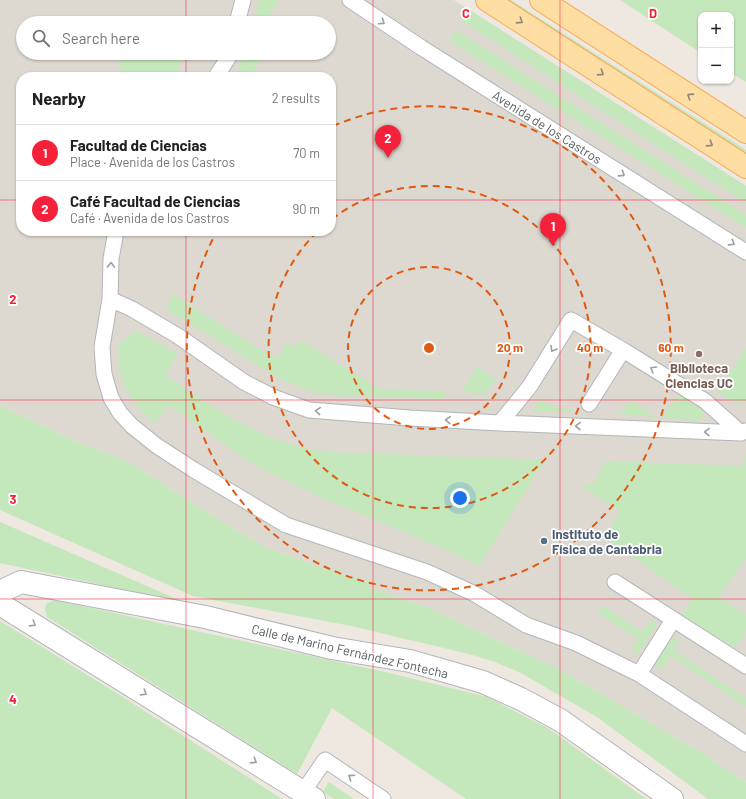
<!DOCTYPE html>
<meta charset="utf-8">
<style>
:root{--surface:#fff;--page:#f2f2f2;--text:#202124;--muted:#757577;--line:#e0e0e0;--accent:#f5203a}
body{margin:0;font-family:Barlow,sans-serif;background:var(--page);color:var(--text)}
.controls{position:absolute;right:12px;top:12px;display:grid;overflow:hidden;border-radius:8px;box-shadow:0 1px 3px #0004}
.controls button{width:36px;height:36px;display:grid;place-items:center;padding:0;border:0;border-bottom:1px solid var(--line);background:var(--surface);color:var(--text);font:20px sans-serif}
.you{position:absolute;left:460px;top:498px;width:14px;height:14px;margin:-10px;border:3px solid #fff;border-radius:50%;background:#1a73e8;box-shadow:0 0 0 6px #1a73e833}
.badge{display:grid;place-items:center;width:26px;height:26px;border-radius:50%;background:var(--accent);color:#fff;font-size:13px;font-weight:700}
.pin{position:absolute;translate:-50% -33px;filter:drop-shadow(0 1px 2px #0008)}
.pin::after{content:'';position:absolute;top:21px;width:14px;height:12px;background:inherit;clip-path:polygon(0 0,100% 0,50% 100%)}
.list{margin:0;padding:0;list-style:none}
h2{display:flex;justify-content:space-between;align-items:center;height:52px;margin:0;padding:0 16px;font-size:17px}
h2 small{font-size:13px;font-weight:400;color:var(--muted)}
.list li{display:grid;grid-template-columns:26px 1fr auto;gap:12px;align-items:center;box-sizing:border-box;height:56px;padding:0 16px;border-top:1px solid var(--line)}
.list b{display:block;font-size:15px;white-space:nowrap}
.list p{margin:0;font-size:13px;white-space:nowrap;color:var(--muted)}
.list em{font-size:13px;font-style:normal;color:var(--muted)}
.icon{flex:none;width:22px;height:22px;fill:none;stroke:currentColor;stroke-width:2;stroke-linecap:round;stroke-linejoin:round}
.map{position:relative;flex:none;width:746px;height:799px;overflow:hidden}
.search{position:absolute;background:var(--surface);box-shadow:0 1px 3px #0004;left:16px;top:16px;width:320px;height:44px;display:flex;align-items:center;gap:10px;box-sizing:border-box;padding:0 14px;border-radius:22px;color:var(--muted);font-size:15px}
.panel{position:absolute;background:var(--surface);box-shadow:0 1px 3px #0004;left:16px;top:72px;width:320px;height:164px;border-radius:16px}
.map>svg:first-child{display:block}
.education{fill:#ddd8d0;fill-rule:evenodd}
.green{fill:#c4e7bb}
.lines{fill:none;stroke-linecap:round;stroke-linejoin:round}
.lane-casing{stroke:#b2b6ba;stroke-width:17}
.street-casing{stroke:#b2b6ba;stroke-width:24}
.primary-casing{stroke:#fba74d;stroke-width:24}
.lane{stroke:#fff;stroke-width:15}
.street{stroke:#fff;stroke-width:22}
.primary{stroke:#ffdea4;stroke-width:22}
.oneway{stroke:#8b8676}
.oneway2{stroke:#9ba0a1}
.grid{fill:none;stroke:#f5203a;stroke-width:1;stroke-opacity:0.55}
.ring{fill:none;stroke:#e15910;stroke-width:2;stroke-dasharray:7 5}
.education-dot{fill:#8d6e63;stroke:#fff;stroke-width:1.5}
.service-dot{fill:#5c6f8a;stroke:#fff;stroke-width:1.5}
.labels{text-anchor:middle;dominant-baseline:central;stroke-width:3.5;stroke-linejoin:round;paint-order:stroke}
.street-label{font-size:13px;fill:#596063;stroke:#fff}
.education-label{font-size:13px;font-weight:bold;fill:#785e54;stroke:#fff}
.service-label{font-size:13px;font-weight:bold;fill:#4e5e75;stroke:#fff;text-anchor:start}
.grid-label{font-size:13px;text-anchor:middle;font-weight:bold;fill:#f5203a;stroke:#fff;stroke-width:3.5;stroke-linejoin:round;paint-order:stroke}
.centre{fill:#e15910;stroke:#fff;stroke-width:2}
.ring-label{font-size:12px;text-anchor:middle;font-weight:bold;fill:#e15910;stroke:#fff;stroke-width:3.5;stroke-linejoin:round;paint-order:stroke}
</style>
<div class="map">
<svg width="746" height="799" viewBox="0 0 746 799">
<rect width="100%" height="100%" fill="#eee8e1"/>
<path class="education" d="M0 0H454L746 186V782L705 755 561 670 428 608 370 588V583L316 566 263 546 221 521 129 462 73 440 0 406ZM23 23H329V53H23ZM21 77H331V231H21Z"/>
<path class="green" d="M259 0H279L265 21 255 18Z
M501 0H511L746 150V157Z
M620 0H746V82L731 73V15H701V53Z
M468 9 746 186V203L460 20Z
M456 30 746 215V228L450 41Z
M119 53H180L179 77H119Z
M244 53H263V55L250 77H236Z
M171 293 276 359 286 343 295 347 301 340 380 389 448 391 441 399 337 395 319 393 305 389 281 379 167 310Z
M135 331 145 335 178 354 165 375C209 404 256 439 310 449 319 451 328 451 337 452L545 460 479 566 451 552 320 497 255 466 169 405 155 423C130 402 115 378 119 344Z
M746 348V402L737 404 717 392Z
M477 367 496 379 485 394 462 391Z
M680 394 702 408 703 415 699 421 619 414 631 401 660 419Z
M539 399 553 406 578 412H533Z
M0 406 73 440 129 462 221 521 263 546 316 566 370 583V588L428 608 561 670 705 755 746 782V799H708L597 717 519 672 495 662 469 654 351 626 193 596 0 510Z
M746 450V558L719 597 746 615V631L735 648 682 615 693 599 605 538 620 511 583 488 586 483 592 486 605 461 744 466Z
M0 522 186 603 0 563Z
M54 600 394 674 487 697 548 728 646 799H466L332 708 297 774 47 617 45 610 46 604Z
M603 606 642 632 650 620 657 624 638 654 631 650 638 639 598 613Z
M0 621 118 694 282 799H0Z
M674 638H678L681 639 674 650 746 699V707L671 656 662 670 657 668C655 656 665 645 674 638Z
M329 782 354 799H334L323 792Z"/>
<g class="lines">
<g class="lane-casing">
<path id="lane" d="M350 0 422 48 746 252
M237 23 243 0
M216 77 228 58 229 53
M116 231 111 259 110 299 102 347 104 374 111 398 120 413 132 426 157 446 194 470 286 525 427 572 475 594 526 625 576 643 639 674 746 744
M110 299 132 309 178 336 244 382 273 397 309 410 410 418 500 423 741 433 746 431
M589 404 623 350
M500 423 530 386 571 320 623 350 705 401 741 433
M615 582 746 666
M639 674 673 620
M303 792 325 760 383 799"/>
</g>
<g class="street-casing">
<path id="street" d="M0 592 21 582 205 617 332 648 410 661 483 682 521 699 560 720 672 799
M0 604 314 799"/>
</g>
<g class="primary-casing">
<path id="primary" d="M487 0 746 167
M541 0 746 132"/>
</g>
<use href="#lane" class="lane"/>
<use href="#street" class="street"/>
<use href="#primary" class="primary"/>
</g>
<defs><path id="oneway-chevron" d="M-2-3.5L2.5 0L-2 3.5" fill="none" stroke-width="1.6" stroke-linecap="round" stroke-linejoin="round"/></defs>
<g class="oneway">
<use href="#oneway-chevron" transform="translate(520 21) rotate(33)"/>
<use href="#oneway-chevron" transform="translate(601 73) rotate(33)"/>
<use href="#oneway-chevron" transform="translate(690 96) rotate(-147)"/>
<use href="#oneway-chevron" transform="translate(710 144) rotate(33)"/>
</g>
<g class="oneway2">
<use href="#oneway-chevron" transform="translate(382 22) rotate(34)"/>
<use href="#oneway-chevron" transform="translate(622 174) rotate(33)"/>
<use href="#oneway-chevron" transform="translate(732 243) rotate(32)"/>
<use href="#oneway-chevron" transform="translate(111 265) rotate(-88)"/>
<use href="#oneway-chevron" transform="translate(553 349) rotate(121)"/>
<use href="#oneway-chevron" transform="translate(653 369) rotate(-149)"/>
<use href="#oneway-chevron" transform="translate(318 411) rotate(-175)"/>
<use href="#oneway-chevron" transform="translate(448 420) rotate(-177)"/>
<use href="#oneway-chevron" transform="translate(578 426) rotate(-178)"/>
<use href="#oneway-chevron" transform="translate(707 432) rotate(-178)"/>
<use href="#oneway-chevron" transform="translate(33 624) rotate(32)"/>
<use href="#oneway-chevron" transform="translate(144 693) rotate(32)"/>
<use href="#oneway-chevron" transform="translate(254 761) rotate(32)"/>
<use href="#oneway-chevron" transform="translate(351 777) rotate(-146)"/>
</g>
<path class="grid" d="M186 0V23M373 0V799M560 0V799M186 53V77M0 200H21M331 200H746M186 231V799M0 400H746M0 599H746"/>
<g class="ring">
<circle cx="429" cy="348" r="81"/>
<path d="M332 219A161 161 0 1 1 318 231"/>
<path d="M333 126A242 242 0 1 1 216 233"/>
</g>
<circle class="education-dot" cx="699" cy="354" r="4"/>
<circle class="service-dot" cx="544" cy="541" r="4"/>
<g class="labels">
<g class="street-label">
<text transform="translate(547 127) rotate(32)">Avenida de los Castros</text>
<text transform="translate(350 651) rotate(13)">Calle de Marino Fernández Fontecha</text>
</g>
<g class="education-label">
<text x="699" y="368">Biblioteca<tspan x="699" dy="15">Ciencias UC</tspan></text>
</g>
<g class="service-label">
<text x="552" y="534">Instituto de<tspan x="552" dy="15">Física de Cantabria</tspan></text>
</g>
</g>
<g class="grid-label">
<text x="466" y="18">C</text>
<text x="653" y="18">D</text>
<text x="13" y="304">2</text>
<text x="13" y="504">3</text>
<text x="13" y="704">4</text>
</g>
<circle cx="429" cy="348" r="6" class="centre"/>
<g class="ring-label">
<text x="510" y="352">20 m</text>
<text x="590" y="352">40 m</text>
<text x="671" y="352">60 m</text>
</g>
</svg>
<div class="controls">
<button>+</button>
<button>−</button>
</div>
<div class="you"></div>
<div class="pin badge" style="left:553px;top:246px">1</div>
<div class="pin badge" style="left:388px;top:158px">2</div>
<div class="search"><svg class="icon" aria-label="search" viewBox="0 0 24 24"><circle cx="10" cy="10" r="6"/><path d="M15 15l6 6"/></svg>Search here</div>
<section class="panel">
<h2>Nearby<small>2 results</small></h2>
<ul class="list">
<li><span class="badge">1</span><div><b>Facultad de Ciencias</b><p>Place · Avenida de los Castros</p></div><em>70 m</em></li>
<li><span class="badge">2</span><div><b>Café Facultad de Ciencias</b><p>Café · Avenida de los Castros</p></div><em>90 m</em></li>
</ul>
</section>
</div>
